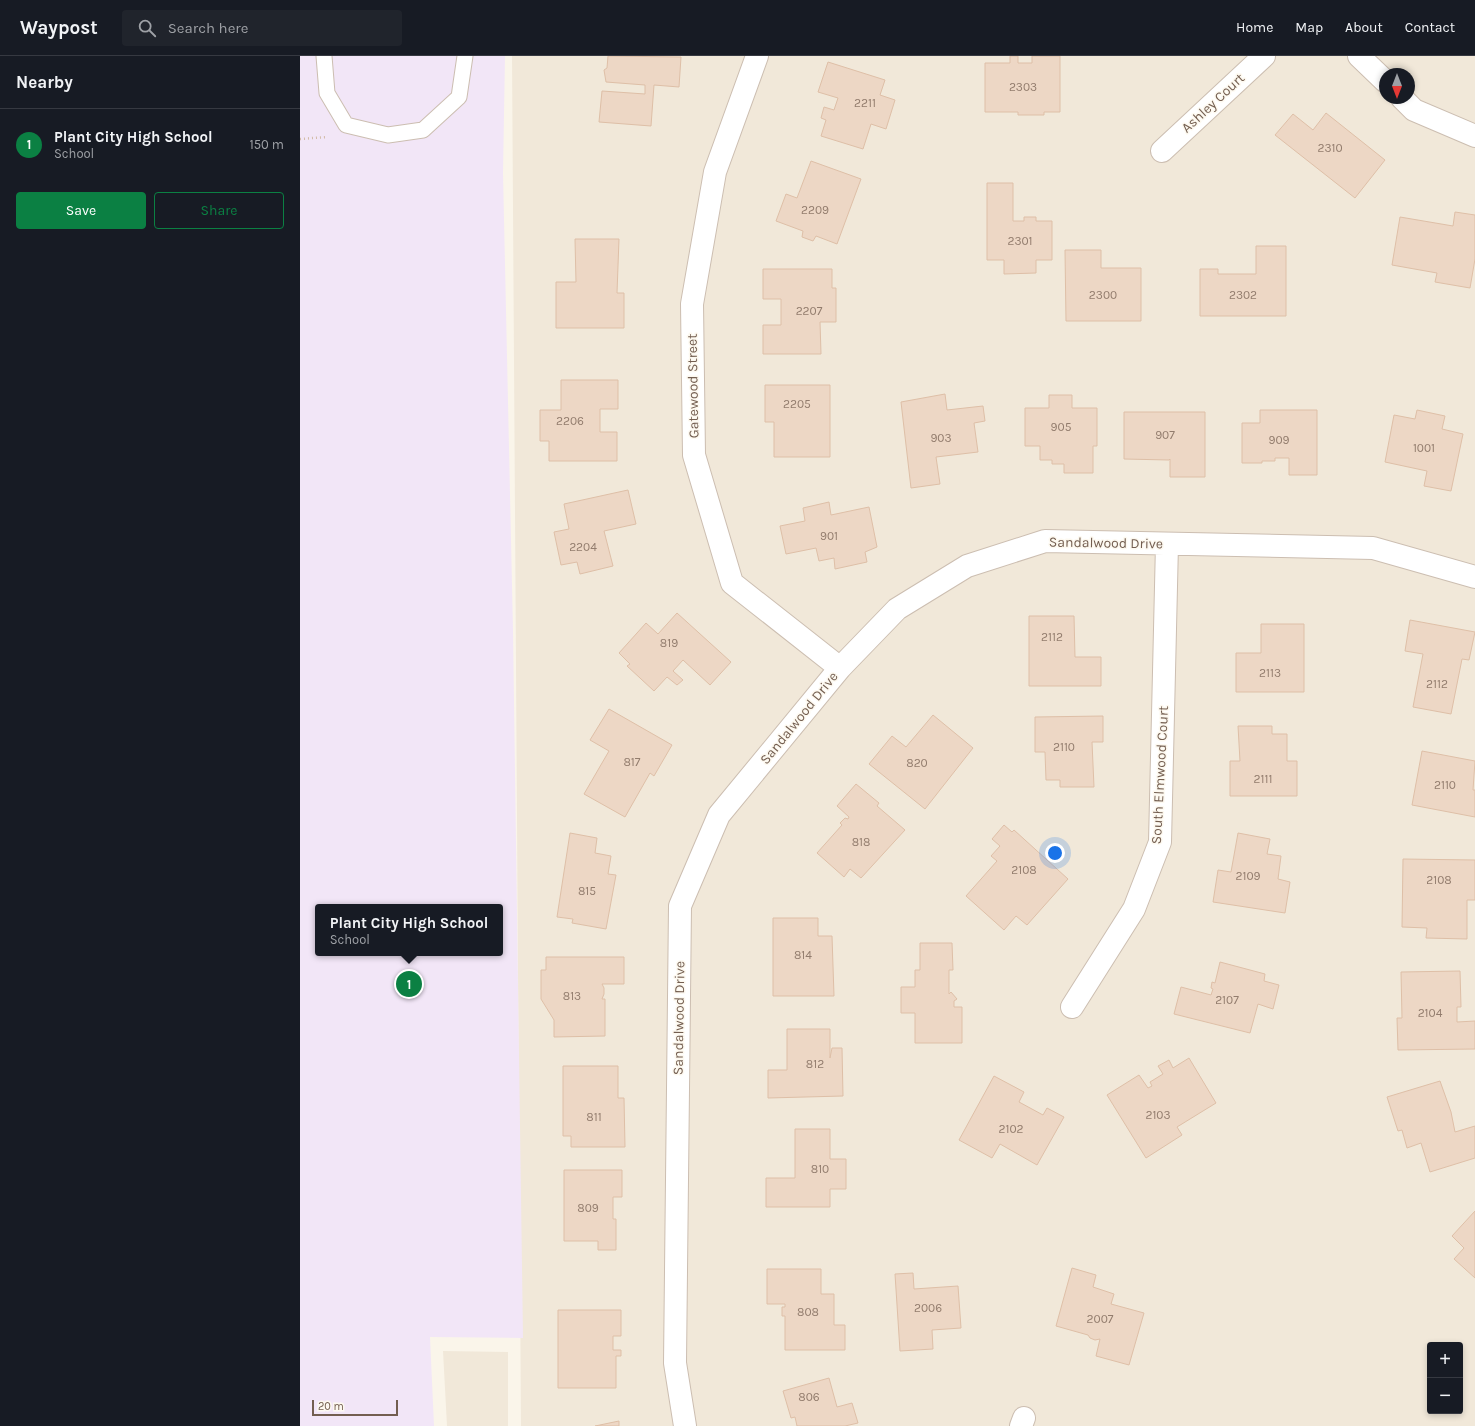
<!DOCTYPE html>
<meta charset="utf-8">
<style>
:root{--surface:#171b24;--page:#20242c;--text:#f1f3f6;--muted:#9ea1a6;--line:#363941;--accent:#0b8043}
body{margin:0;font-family:Karla,sans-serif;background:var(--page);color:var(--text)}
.controls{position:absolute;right:12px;bottom:12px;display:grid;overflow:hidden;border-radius:4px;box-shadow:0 2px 6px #0003}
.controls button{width:36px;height:36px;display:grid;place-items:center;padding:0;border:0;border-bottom:1px solid var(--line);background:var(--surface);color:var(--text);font:20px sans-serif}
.compass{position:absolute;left:1079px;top:12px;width:36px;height:36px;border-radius:50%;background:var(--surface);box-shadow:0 2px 6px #0003;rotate:180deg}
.scale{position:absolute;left:12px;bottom:10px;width:86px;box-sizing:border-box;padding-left:4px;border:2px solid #735e50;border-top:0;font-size:11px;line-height:14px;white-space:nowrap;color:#735e50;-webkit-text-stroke:3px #fdf9f0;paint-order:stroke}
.you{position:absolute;left:755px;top:797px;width:14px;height:14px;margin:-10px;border:3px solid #fff;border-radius:50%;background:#1a73e8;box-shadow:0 0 0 6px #1a73e833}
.badge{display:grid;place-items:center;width:26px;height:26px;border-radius:50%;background:var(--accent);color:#fff;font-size:13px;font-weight:700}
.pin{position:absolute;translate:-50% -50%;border:2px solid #fff;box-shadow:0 1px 4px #0006}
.popup{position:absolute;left:15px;top:848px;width:188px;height:52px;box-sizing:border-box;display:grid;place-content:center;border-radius:4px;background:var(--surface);filter:drop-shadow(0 1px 3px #0005);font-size:13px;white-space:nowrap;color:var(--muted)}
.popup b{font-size:15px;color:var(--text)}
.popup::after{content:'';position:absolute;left:50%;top:100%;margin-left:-8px;border:8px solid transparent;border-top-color:var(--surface)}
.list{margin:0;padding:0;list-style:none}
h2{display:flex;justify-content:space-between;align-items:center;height:52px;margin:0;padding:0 16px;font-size:17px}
h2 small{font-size:13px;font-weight:400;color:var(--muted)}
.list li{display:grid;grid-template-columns:26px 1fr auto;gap:12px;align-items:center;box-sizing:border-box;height:72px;padding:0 16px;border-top:1px solid var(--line)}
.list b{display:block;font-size:15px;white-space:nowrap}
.list p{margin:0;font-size:13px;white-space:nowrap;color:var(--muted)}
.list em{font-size:13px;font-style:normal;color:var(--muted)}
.actions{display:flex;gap:8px;padding:12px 16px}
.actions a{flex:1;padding:9px 0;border:1px solid var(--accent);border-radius:4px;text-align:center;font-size:14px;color:var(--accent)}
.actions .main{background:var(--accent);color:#fff}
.icon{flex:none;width:22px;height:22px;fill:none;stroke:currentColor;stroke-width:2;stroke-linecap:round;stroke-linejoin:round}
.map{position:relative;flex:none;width:1175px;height:1370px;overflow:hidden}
header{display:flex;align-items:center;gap:24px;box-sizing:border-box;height:56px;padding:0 20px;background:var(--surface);border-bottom:1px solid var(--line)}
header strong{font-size:19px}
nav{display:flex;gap:22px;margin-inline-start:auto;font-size:14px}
.search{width:280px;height:36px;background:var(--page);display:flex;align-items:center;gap:10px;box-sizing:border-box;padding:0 14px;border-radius:4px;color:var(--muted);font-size:15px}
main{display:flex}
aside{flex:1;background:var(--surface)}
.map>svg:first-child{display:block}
.residential{fill:#f1e8d9;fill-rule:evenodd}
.education{fill:#f2e6f7;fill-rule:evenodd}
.building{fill:#edd7c5;stroke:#debfa7}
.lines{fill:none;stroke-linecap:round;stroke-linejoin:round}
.service-casing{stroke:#ccbeb1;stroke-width:17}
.minor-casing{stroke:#ccbeb1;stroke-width:24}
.path{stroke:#d2bba7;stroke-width:2.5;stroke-dasharray:1 3;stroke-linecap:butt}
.service{stroke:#fff;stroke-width:15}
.minor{stroke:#fff;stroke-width:22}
.labels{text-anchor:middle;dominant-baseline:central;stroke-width:3;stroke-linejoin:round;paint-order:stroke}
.number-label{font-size:12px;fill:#927c6d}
.street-label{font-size:14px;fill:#735e50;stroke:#fdf9f0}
</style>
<header>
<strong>Waypost</strong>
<div class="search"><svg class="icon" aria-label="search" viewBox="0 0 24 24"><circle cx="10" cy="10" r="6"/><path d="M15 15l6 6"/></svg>Search here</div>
<nav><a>Home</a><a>Map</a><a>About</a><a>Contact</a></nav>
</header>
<main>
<aside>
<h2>Nearby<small></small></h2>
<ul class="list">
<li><span class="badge">1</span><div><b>Plant City High School</b><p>School</p></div><em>150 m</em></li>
</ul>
<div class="actions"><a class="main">Save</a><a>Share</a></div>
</aside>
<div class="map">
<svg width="1175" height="1370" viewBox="0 0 1175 1370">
<rect width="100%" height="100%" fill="#faf5ea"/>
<path class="residential" d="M212 0H1175V1370H221ZM1085 18H1109V42H1085ZM1130 1289H1160V1355H1130Z
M143 1295 208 1296V1370H147Z"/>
<path class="education" d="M0 0H205L203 117 213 575 223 1282 130 1281 134 1370H0ZM18 851H200V897H18Z"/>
<path class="building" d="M308 0 381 1 379 31 354 29 351 70 299 66 302 35 345 38V29L306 26 304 14 307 12Z
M710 0H718V7H732V0H760V56H744V59H718V56H685V7H710Z
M528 6 585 24 580 39 595 44 586 73 571 68 563 93 521 80 526 64 521 62 524 51 534 54 538 42 518 36Z
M1026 57 1085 104 1055 142 975 79 993 58 1013 74Z
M511 105 561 123 537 188 516 180 513 185 502 181 503 175 476 165 486 138 497 142Z
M687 127H713V165H724V161H736V165H752V204H736V217L704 218V204H687Z
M1155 156 1175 159V203L1170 232 1135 226 1137 217 1092 209 1100 161 1153 170Z
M275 183H319L317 237H324V272H256V226H276Z
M956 190H986V260H900V213H918V218H956Z
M765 194H801V212H841V265H766Z
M463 213H532V232H536V266H520L521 298H463V269H481V243H463Z
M261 324H318V353H300V376H317V405H249V385H240V354H261Z
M465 329H530V401H474V366H465Z
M645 338 647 354 683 350 685 365 674 367 678 396 636 401 640 428 611 432 601 346Z
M749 339H772V352H797V390H793V417H764V408H752V404H740V390H725V352H749Z
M960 354H1017V419H989V402H975V405H962V407H942V367H960Z
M1117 354 1145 360 1142 373 1163 378 1151 435 1124 430 1127 415 1085 406 1094 359 1115 363Z
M824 356H905V421H870V403L869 404 824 403Z
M328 434 336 468 304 475 313 510 280 518 277 506 261 509 254 476 269 473 264 448Z
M529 446 531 459 569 451 577 491 565 496 567 506 535 513 534 502 519 505 516 492 486 498 480 470 505 465 503 452Z
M377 557 431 606 410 629 383 604 373 615 383 624 377 629 367 621 354 635 327 610 330 608 319 597 346 567 358 578Z
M729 560H774L775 601H801V630H729Z
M1110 564 1175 576 1169 604 1162 603 1151 658 1113 651 1123 598 1105 595Z
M961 568H1004V636H936V597H961Z
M309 653 372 689 354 720 350 717 325 761 284 738 309 695 290 684Z
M633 659 673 692 625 753 569 708 592 680 606 691Z
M803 660V686H792L794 731H760V724H746L745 696H735V661Z
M938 670H972V678H987V705H997V740H930V705H940Z
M1122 695 1175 705 1173 734H1175V761L1112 749Z
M556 728 579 747 577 750 605 774 561 822 550 813 544 821 517 797 542 769 540 767 545 762 548 763 549 761 537 750Z
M704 769 712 776 714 774 768 823 727 869 716 860 704 874 666 840 697 805 691 800 700 790 692 783Z
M270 777 297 782 295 797 311 800 308 818 316 819 306 873 272 867 273 863 257 861Z
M938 777 970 783 967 798 981 800 978 823 990 826 985 857 913 846 918 814 931 816Z
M1103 803 1175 804V844H1167V883L1126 882 1127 872 1102 871Z
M473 862H518V880H532L534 940H473Z
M620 887H652L653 914H649V938L651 936 657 943 654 945V951H662V987H615V957H601V931H615V914H620Z
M246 901H324V928H302L304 932V938L302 943H305V980L254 981V964L241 943V914H246Z
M920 906 965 918 964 925 979 929 973 953 958 948 950 977 874 958 881 931 911 939 913 933 911 932 912 926 915 927Z
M1160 915 1161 951H1157V966L1175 965V993L1098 994 1097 962H1102L1101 916Z
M487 973H530V1002L532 992H542L543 1040 468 1042V1014H487Z
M889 1002 916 1047 877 1071 882 1079 846 1102 807 1039 839 1019 848 1032 852 1030 850 1026 863 1018 858 1010 869 1004 873 1012Z
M263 1010H318V1042H324L325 1091H271V1080H263Z
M694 1020 724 1036 719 1046 743 1059 747 1052 764 1061 737 1109 700 1088 692 1102 659 1084Z
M1140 1025 1151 1056 1155 1076 1175 1070V1102L1130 1116 1121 1087 1107 1092 1102 1074 1098 1075 1087 1041Z
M495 1073H530V1103H546V1133H530V1151H466V1122H495Z
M264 1114H322V1141H313V1163H316V1194H298V1185H264Z
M1175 1155V1222L1154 1203 1164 1192 1152 1180Z
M772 1212 796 1219 793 1231 814 1238 811 1248 844 1257 829 1309 796 1300 800 1283 795 1284 790 1282 788 1279 756 1270Z
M467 1213H521V1238H534V1269H545V1294H485V1260H482V1251H485V1248H467Z
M613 1217 614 1233 658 1230 661 1272 632 1274 633 1293 600 1295 595 1218Z
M258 1254H321V1280H313V1294H321V1300H316V1332H258Z
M529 1322 537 1351 552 1347 558 1367 545 1370H497L495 1361 491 1362 483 1335Z
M319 1365V1370H295Z"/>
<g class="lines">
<g class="service-casing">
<path id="service" d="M24 0 27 37 46 69 88 79 123 74 159 41 165 0"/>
</g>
<g class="minor-casing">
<path id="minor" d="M457 0 415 116 392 248 394 399 432 527 540 612
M1059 0 1085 25
M1102 42 1114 54 1175 80
M862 95 964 0
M772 951 834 853 860 786 867 488
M385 1370 375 1307 380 850 419 759 540 612 597 553 667 510 745 485 1073 492 1175 521
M721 1370 724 1362"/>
</g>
<path class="path" d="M0 83 27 81"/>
<use href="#service" class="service"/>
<use href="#minor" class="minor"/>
</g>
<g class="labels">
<g class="number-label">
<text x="723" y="31">2303</text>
<text x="565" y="47">2211</text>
<text x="1030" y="92">2310</text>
<text x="515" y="154">2209</text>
<text x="720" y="185">2301</text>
<text x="803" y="239">2300</text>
<text x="943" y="239">2302</text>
<text x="509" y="255">2207</text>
<text x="497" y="348">2205</text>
<text x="270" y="365">2206</text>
<text x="761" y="371">905</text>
<text x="865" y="379">907</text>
<text x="641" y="382">903</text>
<text x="979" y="384">909</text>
<text x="1124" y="392">1001</text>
<text x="529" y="480">901</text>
<text x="283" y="491">2204</text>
<text x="752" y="581">2112</text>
<text x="369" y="587">819</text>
<text x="970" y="617">2113</text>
<text x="1137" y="628">2112</text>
<text x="764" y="691">2110</text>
<text x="332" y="706">817</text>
<text x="617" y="707">820</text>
<text x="963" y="723">2111</text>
<text x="1145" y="729">2110</text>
<text x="561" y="786">818</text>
<text x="724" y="814">2108</text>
<text x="948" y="820">2109</text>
<text x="1139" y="824">2108</text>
<text x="287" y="835">815</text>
<text x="503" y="899">814</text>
<text x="272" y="940">813</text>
<text x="927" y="944">2107</text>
<text x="1130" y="957">2104</text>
<text x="515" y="1008">812</text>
<text x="858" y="1059">2103</text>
<text x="294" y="1061">811</text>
<text x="711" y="1073">2102</text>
<text x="520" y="1113">810</text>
<text x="288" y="1152">809</text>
<text x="628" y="1252">2006</text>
<text x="508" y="1256">808</text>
<text x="800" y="1263">2007</text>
<text x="509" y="1341">806</text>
</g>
<g class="street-label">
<text transform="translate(913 47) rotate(-43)">Ashley Court</text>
<text transform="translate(393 330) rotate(-91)">Gatewood Street</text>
<text transform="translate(806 487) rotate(1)">Sandalwood Drive</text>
<text transform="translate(499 662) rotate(-51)">Sandalwood Drive</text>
<text transform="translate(860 719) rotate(-87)">South Elmwood Court</text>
<text transform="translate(379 962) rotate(-89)">Sandalwood Drive</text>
</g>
</g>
</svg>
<div class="controls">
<button>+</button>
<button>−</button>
</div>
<svg class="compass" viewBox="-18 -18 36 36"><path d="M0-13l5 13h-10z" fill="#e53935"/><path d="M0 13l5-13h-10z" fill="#9ea1a6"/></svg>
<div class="scale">20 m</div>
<div class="you"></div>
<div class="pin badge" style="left:109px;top:928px">1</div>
<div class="popup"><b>Plant City High School</b>School</div>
</div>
</main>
